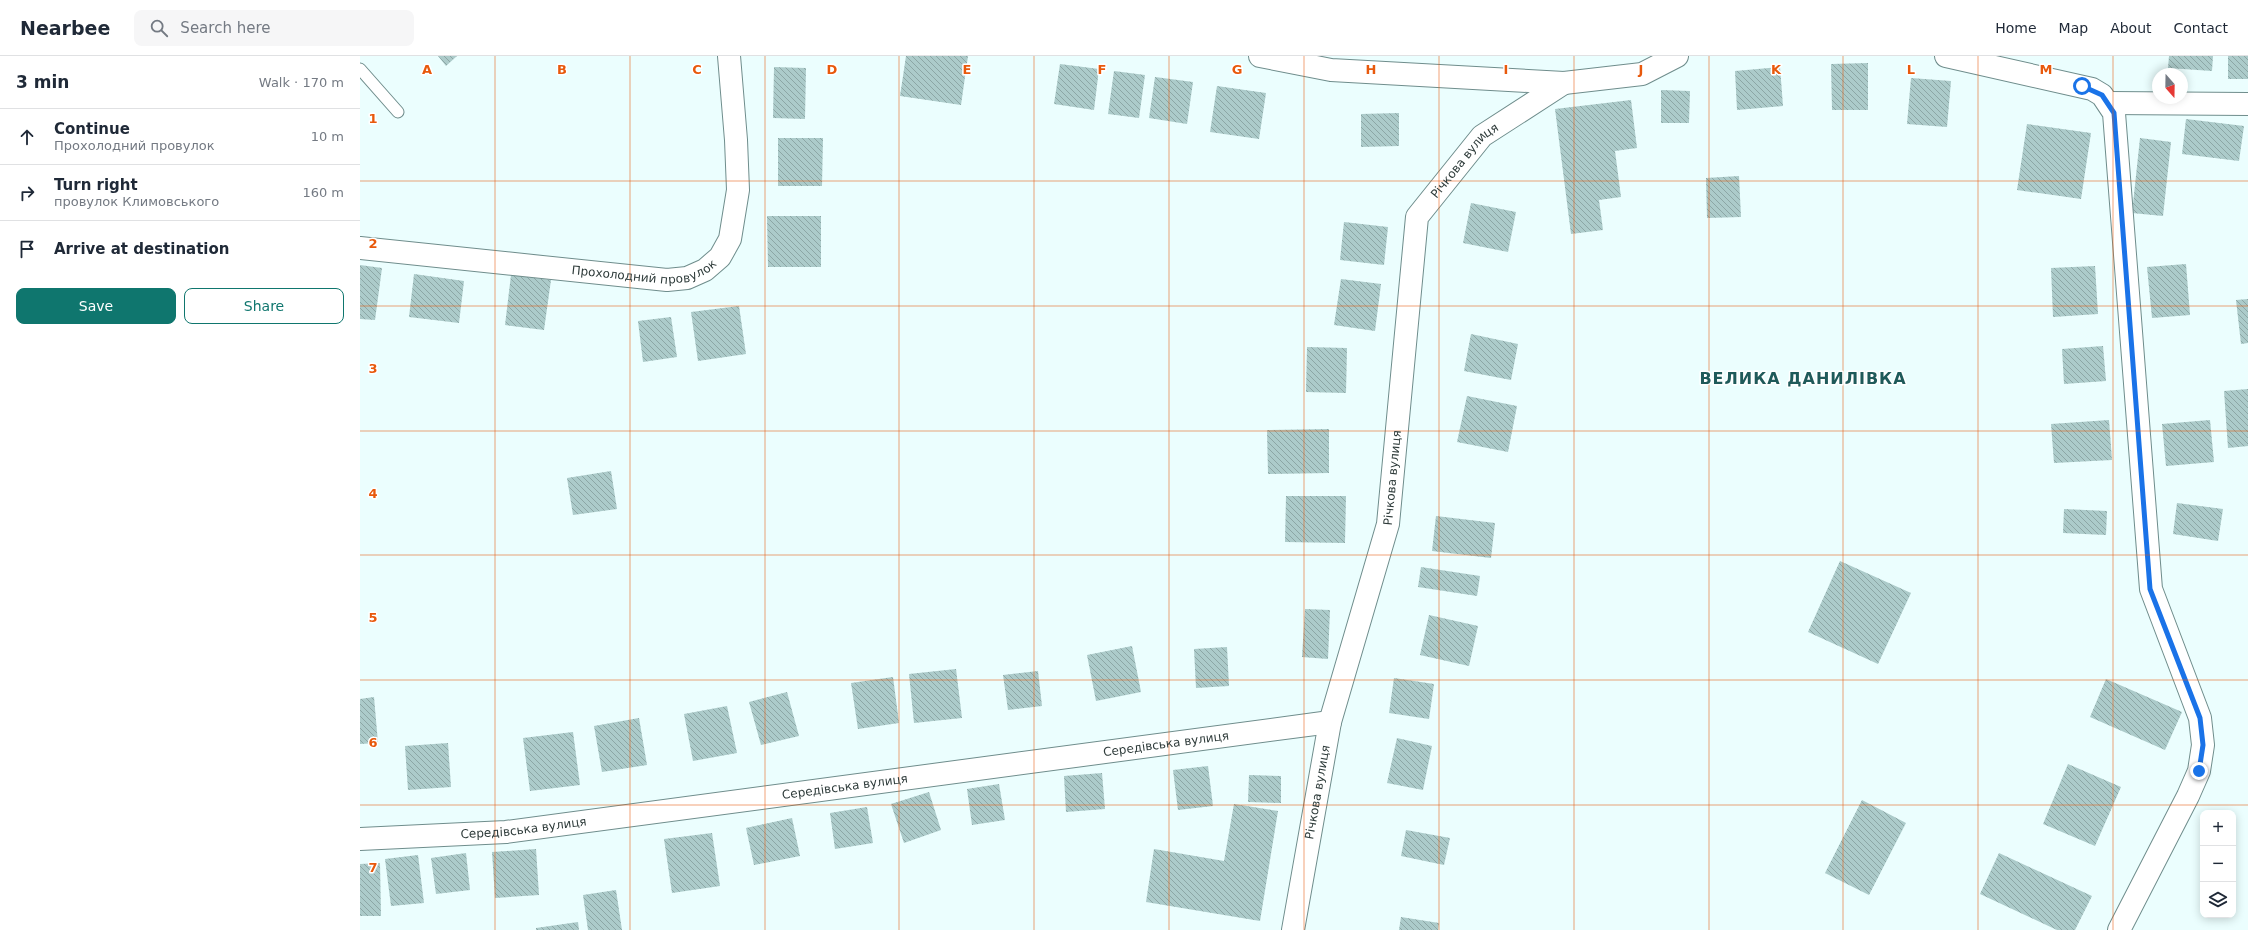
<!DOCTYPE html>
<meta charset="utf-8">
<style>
:root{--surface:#fff;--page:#f6f6f7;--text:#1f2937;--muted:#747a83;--line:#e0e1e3;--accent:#0f766e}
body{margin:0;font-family:"DejaVu Sans",sans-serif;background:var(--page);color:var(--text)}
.controls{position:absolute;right:12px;bottom:12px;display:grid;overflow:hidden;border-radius:8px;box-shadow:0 2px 10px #0003}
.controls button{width:36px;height:36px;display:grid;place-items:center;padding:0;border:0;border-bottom:1px solid var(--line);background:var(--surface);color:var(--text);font:20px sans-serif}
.compass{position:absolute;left:1792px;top:12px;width:36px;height:36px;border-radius:50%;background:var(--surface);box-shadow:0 2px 10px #0003;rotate:160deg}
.stop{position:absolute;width:12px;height:12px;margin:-9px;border:3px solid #1a73e8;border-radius:50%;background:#fff}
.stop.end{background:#1a73e8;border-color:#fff;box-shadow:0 1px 4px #0008}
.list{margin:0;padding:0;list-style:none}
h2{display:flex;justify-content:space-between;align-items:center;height:52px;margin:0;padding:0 16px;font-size:17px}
h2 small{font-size:13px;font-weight:400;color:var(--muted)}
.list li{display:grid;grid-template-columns:26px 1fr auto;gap:12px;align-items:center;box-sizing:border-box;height:56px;padding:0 16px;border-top:1px solid var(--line)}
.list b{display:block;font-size:15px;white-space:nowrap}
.list p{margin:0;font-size:13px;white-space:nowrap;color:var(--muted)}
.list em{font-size:13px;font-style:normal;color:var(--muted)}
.actions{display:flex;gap:8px;padding:12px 16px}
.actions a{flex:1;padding:9px 0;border:1px solid var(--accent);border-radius:8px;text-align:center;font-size:14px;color:var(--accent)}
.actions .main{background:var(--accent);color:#fff}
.icon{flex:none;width:22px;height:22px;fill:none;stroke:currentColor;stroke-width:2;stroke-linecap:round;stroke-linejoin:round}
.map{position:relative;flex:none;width:1888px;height:874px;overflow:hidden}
header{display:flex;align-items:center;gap:24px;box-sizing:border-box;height:56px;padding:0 20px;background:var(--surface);border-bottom:1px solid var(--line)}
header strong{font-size:19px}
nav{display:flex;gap:22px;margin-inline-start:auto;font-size:14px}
.search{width:280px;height:36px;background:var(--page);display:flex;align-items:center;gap:10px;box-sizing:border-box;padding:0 14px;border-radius:8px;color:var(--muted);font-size:15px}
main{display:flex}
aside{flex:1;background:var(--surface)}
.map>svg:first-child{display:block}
.building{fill:url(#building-back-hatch)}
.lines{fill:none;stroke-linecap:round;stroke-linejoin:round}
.service-casing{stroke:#6f8d8c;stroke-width:13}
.minor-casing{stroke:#6f8d8c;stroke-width:24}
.service{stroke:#fff;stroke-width:11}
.minor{stroke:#fff;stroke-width:22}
.route{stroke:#1a73e8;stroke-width:5}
.grid{fill:none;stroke:#e8590c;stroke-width:1;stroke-opacity:0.55}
.labels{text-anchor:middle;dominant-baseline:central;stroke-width:3;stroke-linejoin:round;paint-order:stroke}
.street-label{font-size:12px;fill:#2e3b3a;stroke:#fff}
.district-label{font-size:16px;font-weight:bold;letter-spacing:1px;fill:#1f5a5a;stroke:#fff}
.grid-label{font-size:13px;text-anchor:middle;font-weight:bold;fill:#e8590c;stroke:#fff;stroke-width:3;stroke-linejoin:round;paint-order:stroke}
</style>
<header>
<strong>Nearbee</strong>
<div class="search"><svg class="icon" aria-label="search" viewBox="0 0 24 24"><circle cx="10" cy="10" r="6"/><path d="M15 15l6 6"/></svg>Search here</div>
<nav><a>Home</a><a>Map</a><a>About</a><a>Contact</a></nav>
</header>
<main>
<aside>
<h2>3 min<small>Walk · 170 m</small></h2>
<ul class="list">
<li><svg class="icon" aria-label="ahead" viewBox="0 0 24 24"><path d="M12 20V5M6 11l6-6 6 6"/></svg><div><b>Continue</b><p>Прохолодний провулок</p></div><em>10 m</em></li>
<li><svg class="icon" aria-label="right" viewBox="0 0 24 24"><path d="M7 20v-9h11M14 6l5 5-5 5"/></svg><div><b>Turn right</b><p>провулок Климовського</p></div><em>160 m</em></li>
<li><svg class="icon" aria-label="arrive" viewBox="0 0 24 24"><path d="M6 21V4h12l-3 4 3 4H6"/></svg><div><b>Arrive at destination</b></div></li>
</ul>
<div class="actions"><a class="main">Save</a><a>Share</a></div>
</aside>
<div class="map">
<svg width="1888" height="874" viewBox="0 0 1888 874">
<defs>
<pattern id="building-back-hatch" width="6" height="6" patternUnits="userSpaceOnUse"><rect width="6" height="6" fill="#accbca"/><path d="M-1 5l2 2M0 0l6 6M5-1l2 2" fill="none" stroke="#8ca6a5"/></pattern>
</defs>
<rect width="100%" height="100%" fill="#ebfefe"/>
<path class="building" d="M78 0H97L86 10Z
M546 0H608L601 49 540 40Z
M1809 0H1853L1852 15 1808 12Z
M1868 0H1888V23H1868Z
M1508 7V54H1472L1471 8Z
M700 8 739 13 734 54 694 48Z
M414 11 446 12 445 63 413 62Z
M1420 11 1423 50 1377 54 1375 15Z
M754 15 785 19 779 62 748 58Z
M795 21 833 26 827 68 789 62Z
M1551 22 1591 25 1587 71 1547 68Z
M857 30 906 37 899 83 850 76Z
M1301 34 1330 35 1329 67H1301Z
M1271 44 1277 92 1255 95 1261 141 1239 144 1243 174 1211 178 1195 53Z
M1039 57V90L1001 91V58Z
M1826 63 1884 70 1879 105 1822 98Z
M1667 68 1731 77 1721 143 1657 134Z
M418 82H463L462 130H418Z
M1780 82 1811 86 1803 160 1772 157Z
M1379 120 1381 161 1347 162 1346 122Z
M1111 147 1156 156 1148 196 1103 187Z
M407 160H461V211H408Z
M984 166 1028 171 1024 209 980 204Z
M1826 208 1830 259 1792 262 1787 211Z
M0 209 22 212 15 264 0 263Z
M1735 210 1738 258 1693 261 1691 212Z
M54 218 104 225 99 267 49 261Z
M151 219 191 224 184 274 145 269Z
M981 223 1021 228 1015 275 974 269Z
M1888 243V287L1881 288 1876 244Z
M379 250 386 298 338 305 331 256Z
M311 261 317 301 283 306 278 265Z
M1111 278 1158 288 1151 324 1104 315Z
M1743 290 1746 325 1704 328 1702 293Z
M947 291 987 292 986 337 946 336Z
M1888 333V390L1868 392 1864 335Z
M1107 340 1157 350 1148 396 1097 386Z
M1749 364 1752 404 1694 407 1691 368Z
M1850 364 1854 406 1806 410 1802 368Z
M969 373V417L908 418 907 374Z
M251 415 257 453 213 459 207 422Z
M926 440H986L985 487 925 486Z
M1817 447 1863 453 1858 485 1813 478Z
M1704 453 1747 455 1746 479 1703 477Z
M1076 460 1135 467 1131 502 1072 495Z
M1480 505 1551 537 1518 608 1448 576Z
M1061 511 1120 520 1117 540 1058 531Z
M945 553 970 554 968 603 942 601Z
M1069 559 1118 570 1109 610 1060 599Z
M772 590 781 636 736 645 727 599Z
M867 591 869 630 836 632 834 593Z
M596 613 602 662 554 667 549 618Z
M678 615 682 650 648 654 643 619Z
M533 621 539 667 498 673 491 627Z
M1034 622 1074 628 1069 663 1029 657Z
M1746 623 1822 656 1805 694 1730 661Z
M427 636 439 680 401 689 389 646Z
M14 641 18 687 0 688V643Z
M367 650 377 697 333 705 324 658Z
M279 662 287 709 242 716 234 670Z
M213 676 220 729 170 735 163 682Z
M1037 682 1072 690 1063 734 1027 727Z
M88 687 91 731 48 734 45 690Z
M1708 708 1761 731 1735 790 1683 768Z
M848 710 853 750 818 754 813 714Z
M742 717 745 753 706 756 704 720Z
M889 719 921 720V747L888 746Z
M639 728 645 764 612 769 607 733Z
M569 736 581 774 544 787 531 748Z
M1502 744 1546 767 1509 839 1465 817Z
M874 748 918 755 900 865 786 846 794 793 864 805Z
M507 751 513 787 475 793 470 757Z
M432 762 440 800 394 809 386 772Z
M1046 774 1090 782 1084 809 1041 800Z
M352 777 360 830 312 837 304 783Z
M176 793 179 839 135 842 132 796Z
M106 797 110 834 76 838 71 802Z
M1639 797 1732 840 1715 874H1697L1620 838Z
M58 799 64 847 31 850 25 803Z
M20 807 21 860H0V808Z
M256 834 262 874H228L223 839Z
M1041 861 1079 867 1078 874H1039Z
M218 866 219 874H176V872Z"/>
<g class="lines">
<g class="service-casing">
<path id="service" d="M0 13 38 56"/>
</g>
<g class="minor-casing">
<g id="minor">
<path d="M900 0 971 14 1204 27 1282 18 1317 0"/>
<path d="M1586 0 1732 33 1742 39 1754 57 1791 533 1840 662 1843 689 1839 715 1828 740 1759 874"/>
<path d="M1749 47 1888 48"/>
<path id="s1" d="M0 192 307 224 327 222 345 214 360 201 370 183 378 134 376 84 369 0"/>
<path id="s2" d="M0 783 146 776 970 666"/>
<path id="s3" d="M933 874 970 666 1028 468 1057 161 1122 80 1204 27"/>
</g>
</g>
<use href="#service" class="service"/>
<use href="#minor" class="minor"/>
</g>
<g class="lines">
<path class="route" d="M1722 30 1742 39 1754 57 1790 533 1840 662 1843 689 1839 715"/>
</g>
<path class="grid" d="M135 0V874M270 0V874M405 0V874M539 0V874M674 0V874M809 0V874M944 0V874M1079 0V874M1214 0V874M1349 0V874M1483 0V874M1618 0V874M1753 0V874M0 125H1888M0 250H1888M0 375H1888M0 499H1888M0 624H1888M0 749H1888"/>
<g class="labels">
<g class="street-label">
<text stroke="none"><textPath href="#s3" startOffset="800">Річкова вулиця</textPath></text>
<text stroke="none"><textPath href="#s1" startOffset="287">Прохолодний провулок</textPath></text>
<text stroke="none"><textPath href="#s3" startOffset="464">Річкова вулиця</textPath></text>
<text stroke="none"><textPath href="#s2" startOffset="812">Середівська вулиця</textPath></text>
<text stroke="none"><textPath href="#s2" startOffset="488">Середівська вулиця</textPath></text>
<text stroke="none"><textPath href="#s3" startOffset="140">Річкова вулиця</textPath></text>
<text stroke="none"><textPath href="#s2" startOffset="164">Середівська вулиця</textPath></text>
</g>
<g class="district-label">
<text x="1443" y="322">ВЕЛИКА ДАНИЛІВКА</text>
</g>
</g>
<g class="grid-label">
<text x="67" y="18">A</text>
<text x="202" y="18">B</text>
<text x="337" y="18">C</text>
<text x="472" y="18">D</text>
<text x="607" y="18">E</text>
<text x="742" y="18">F</text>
<text x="877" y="18">G</text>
<text x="1011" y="18">H</text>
<text x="1146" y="18">I</text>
<text x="1281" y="18">J</text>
<text x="1416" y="18">K</text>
<text x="1551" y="18">L</text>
<text x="1686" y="18">M</text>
<text x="13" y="67">1</text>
<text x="13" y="192">2</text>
<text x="13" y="317">3</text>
<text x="13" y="442">4</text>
<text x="13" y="566">5</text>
<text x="13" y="691">6</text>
<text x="13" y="816">7</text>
</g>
</svg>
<div class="controls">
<button>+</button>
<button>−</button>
<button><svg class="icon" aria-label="layers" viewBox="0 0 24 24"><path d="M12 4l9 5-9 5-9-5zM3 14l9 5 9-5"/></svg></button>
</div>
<svg class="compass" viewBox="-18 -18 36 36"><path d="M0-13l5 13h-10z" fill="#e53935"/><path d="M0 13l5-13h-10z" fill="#747a83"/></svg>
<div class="stop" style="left:1722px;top:30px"></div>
<div class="stop end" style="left:1839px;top:715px"></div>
</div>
</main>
